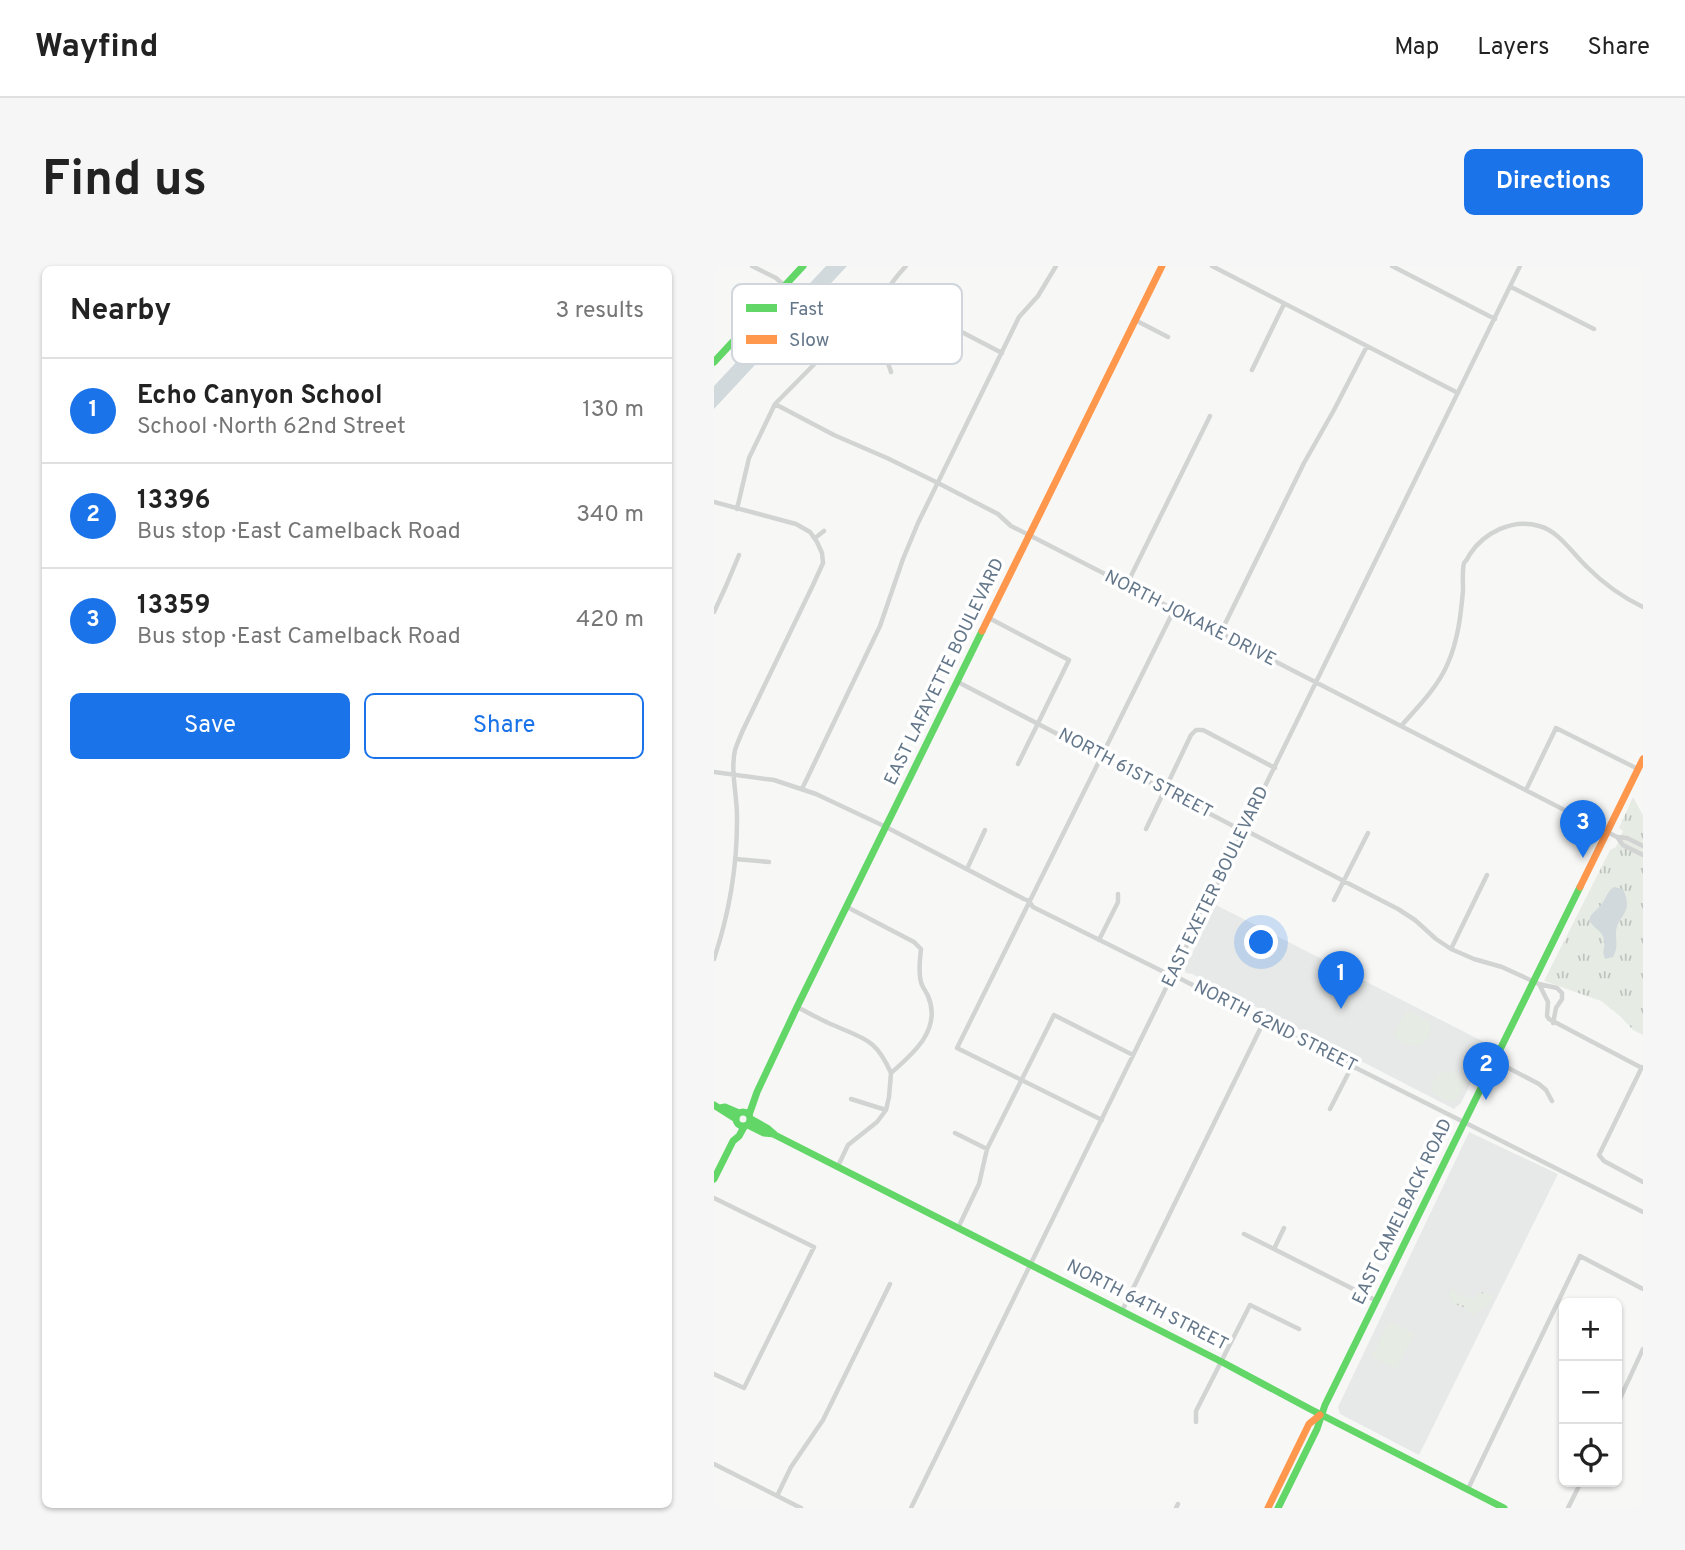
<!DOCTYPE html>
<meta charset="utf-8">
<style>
:root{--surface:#fff;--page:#f6f6f6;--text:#222;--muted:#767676;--line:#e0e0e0;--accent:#1a73e8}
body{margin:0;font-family:Overpass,sans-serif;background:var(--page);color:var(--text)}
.controls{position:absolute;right:21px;bottom:21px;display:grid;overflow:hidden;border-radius:10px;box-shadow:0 2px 5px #0004}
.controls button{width:63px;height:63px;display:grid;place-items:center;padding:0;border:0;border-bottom:2px solid var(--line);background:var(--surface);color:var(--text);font:35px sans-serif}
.you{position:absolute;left:548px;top:677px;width:24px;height:24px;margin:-18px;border:5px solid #fff;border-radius:50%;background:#1a73e8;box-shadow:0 0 0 10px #1a73e833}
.badge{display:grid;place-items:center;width:46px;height:46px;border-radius:50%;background:var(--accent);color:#fff;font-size:23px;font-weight:700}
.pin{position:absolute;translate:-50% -58px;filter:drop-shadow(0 2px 4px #0008)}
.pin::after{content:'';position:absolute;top:37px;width:24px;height:21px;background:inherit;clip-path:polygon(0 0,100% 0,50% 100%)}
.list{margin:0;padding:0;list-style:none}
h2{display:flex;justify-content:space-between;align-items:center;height:91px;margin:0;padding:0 28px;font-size:30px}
h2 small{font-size:23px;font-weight:400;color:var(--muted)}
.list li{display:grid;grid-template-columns:46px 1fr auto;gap:21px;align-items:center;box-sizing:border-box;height:105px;padding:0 28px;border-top:2px solid var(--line)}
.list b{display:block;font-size:26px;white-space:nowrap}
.list p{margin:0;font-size:23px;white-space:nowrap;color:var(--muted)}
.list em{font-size:23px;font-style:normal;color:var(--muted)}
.actions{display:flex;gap:14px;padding:21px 28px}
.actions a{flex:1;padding:16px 0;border:2px solid var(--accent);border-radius:10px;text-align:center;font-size:24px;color:var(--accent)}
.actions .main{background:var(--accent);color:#fff}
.icon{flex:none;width:38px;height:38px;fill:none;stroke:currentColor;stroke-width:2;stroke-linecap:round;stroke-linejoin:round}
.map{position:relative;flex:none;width:929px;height:1242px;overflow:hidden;border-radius:10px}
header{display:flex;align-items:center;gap:42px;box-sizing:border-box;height:98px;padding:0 35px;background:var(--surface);border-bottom:2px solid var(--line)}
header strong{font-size:33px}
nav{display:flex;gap:38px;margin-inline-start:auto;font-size:24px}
.intro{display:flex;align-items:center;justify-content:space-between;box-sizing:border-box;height:168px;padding:0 42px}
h1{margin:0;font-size:49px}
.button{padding:18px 32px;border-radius:10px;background:var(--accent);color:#fff;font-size:24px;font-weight:700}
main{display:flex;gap:42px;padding:0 42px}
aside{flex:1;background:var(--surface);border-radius:10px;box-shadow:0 2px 5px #0004}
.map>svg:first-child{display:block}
.built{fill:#e7e9e9}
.grass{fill:url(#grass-tufts)}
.pitch{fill:#e6ebe4}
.water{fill:#d1d9dd}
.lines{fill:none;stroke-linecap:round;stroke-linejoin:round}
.street{stroke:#d2d3d3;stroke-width:4.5}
.fast{stroke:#63d668;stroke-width:7}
.slow{stroke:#ff974d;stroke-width:7}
.labels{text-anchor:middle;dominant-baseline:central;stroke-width:7;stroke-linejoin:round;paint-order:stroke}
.street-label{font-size:18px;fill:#64778a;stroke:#fff}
.key{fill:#fff;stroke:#d0d6dc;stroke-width:2}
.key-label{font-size:19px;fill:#64778a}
</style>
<header>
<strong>Wayfind</strong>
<nav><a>Map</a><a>Layers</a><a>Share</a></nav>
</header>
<div class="intro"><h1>Find us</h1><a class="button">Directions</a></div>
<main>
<aside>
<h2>Nearby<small>3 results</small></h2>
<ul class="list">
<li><span class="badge">1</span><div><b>Echo Canyon School</b><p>School · North 62nd Street</p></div><em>130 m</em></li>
<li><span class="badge">2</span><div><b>13396</b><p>Bus stop · East Camelback Road</p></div><em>340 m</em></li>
<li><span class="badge">3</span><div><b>13359</b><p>Bus stop · East Camelback Road</p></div><em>420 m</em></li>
</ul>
<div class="actions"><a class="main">Save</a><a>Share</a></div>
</aside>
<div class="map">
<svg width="929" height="1242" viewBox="0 0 929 1242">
<defs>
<pattern id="grass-tufts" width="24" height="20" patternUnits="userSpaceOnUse" patternTransform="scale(1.75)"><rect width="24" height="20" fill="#e6ebe4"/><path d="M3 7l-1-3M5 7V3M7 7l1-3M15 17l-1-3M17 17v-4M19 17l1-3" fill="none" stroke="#bec3bf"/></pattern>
</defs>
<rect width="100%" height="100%" fill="#f7f8f6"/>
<path class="built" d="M502 639 776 779 747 837 740 843 478 708 472 707 470 703Z
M755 866 844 908 705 1189 626 1148 624 1141Z"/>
<path class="grass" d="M919 531 929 549V769L919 764 906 750 887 735 830 715 896 584 902 581 909 565 905 562Z
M739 1022 743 1028 758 1033 767 1026 778 1029V1033L772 1041 759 1049 752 1044 751 1042 739 1037 734 1029Z"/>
<path class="pitch" d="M695 745 716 756C720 781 695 788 679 769L691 746Z
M733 805 743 807 752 816 743 833 736 836 719 827 717 824C718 814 723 807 733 805Z
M676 1056 700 1067V1069L687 1093 684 1102 682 1103 657 1090 664 1079V1076L674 1057Z"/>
<path class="water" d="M112 0H133L0 143V120Z
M900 621 909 623C921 649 902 649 902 668 902 677 904 682 899 691L891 693C887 683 892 682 890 674 889 665 879 662 875 654 877 647 881 646 886 640 892 634 892 626 900 621Z"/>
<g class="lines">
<path class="street" d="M38 0 62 12 71 20
M498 0 744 127
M678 0 781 53
M797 21 880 63
M165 45C184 44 201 44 219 51L288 87
M421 54 454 71
M538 104 570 38
M177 106C161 58 155 40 192 0
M61 138 120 169 173 192 224 217 284 248 297 260 315 269 903 571 909 579 929 589
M0 236 82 258 96 266 103 276 108 287 109 297 99 319 29 464C26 471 23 478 21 484 16 507 24 532 23 555 23 602 15 648 0 693
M23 243 35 192 61 138 136 62 154 51 163 50
M101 272 110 265
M412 320 496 150
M0 346 12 320 25 289
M275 352 355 394 304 498
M506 368 590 197 620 144 653 80
M244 416 525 563 531 564 684 643 701 654 722 673 737 683 760 693 788 701 825 718 843 722 848 727V733L842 742 839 757
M687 460C704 441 724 421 734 397 744 374 747 348 749 324 749 316 748 305 750 297 751 296 755 290 756 288 770 267 798 252 825 260 845 265 858 287 873 301 889 317 908 331 929 341
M0 506 60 514 102 528 172 561 310 633 315 635 319 641 452 707 459 709 638 800 929 946
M88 523 166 360 189 293 204 257 305 51 324 30 342 0
M812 524 842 462 924 503
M432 563 477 469 482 464H489L561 502
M904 571 913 572 929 580
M21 593 55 596
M253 603 271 564
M620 634 654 567
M385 674 404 636V628
M737 683 773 609
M825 718 834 736 833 750 835 753 928 802
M83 741C95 747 107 754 119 759 151 773 162 773 177 807
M781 795 825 818 832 824 838 835
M928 801 885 889 890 895 929 916
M137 833 172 844
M616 843 638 800
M388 854 243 782 460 344
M241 867 273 883
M124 900 134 879 163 856 172 844 175 831 177 807C200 787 228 763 214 730 212 725 208 721 207 716 204 705 206 693 207 683L200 676 133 641
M0 932 100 981 30 1122 0 1108
M244 962 265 918 273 883 340 749 419 789
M530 968 663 1035
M560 983 570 962
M408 1045 550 755
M903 1139 929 1083
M482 1156V1145L536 1039 585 1063
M0 1198 87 1242
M754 1223 866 990 929 1023
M63 1230 77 1201 109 1154 176 1018
M197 1242 806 0
M462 1242 464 1238
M854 1242 867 1216"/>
<path class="fast" d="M0 96 89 0
M0 839 22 853
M6 842 11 841 25 847
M22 853a7 7 0 1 1 14 0a7 7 0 1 1-14 0Z
M35 849 43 826 83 741 268 365
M37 853 53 862 61 869 508 1096 596 1143 790 1242
M34 859 50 867 60 868
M0 913 19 875 25 870 30 861
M564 1242 603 1163 611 1139 866 621"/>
<path class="slow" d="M268 365 448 0
M866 621 929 493
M554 1242 595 1158 606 1149"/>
</g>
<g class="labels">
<g class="street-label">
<text transform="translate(476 353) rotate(27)">NORTH JOKAKE DRIVE</text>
<text transform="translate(231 406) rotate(-64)">EAST LAFAYETTE BOULEVARD</text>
<text transform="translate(421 508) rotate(28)">NORTH 61ST STREET</text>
<text transform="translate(502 621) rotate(-64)">EAST EXETER BOULEVARD</text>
<text transform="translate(561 761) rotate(27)">NORTH 62ND STREET</text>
<text transform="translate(689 946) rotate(-64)">EAST CAMELBACK ROAD</text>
<text transform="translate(433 1040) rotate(27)">NORTH 64TH STREET</text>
</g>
</g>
<rect x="18" y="18" width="230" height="80" rx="10" class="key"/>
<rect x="32" y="38" width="31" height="8" fill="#63d668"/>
<rect x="32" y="69" width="31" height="9" fill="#ff974d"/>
<g class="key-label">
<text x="75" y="49">Fast</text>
<text x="75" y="80">Slow</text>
</g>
</svg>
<div class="controls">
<button>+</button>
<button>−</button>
<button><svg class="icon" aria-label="locate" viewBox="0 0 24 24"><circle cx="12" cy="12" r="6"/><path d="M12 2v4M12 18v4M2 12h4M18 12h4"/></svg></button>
</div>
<div class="you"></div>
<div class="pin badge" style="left:627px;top:743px">1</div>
<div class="pin badge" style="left:772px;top:834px">2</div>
<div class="pin badge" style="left:869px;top:592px">3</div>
</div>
</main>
